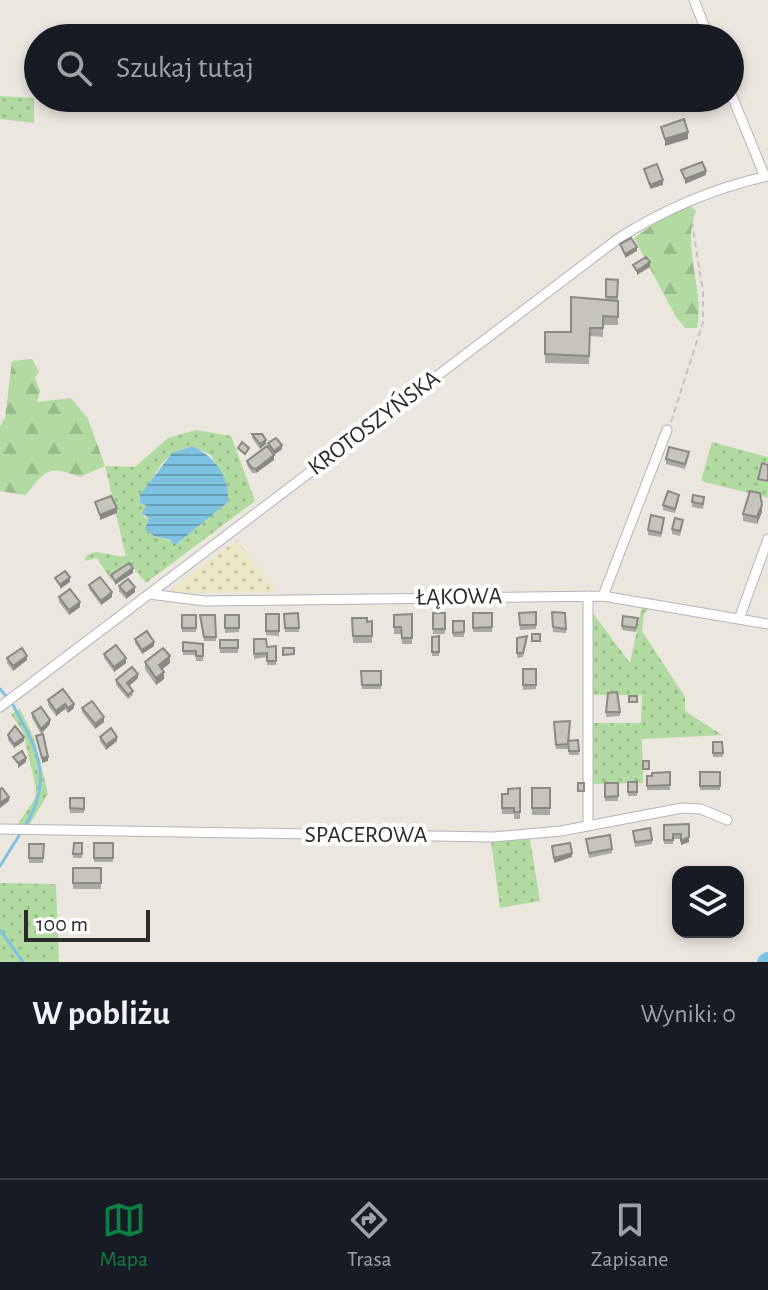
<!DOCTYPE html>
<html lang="pl">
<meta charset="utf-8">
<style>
:root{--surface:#171b24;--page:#242831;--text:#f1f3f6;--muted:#9ea1a6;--line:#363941;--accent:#0b8043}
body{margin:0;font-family:"Alegreya Sans",sans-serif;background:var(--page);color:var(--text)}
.controls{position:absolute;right:24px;bottom:24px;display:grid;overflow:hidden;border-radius:16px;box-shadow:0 4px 12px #0003}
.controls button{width:72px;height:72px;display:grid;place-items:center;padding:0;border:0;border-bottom:2px solid var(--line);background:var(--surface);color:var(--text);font:40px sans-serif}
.scale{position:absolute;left:24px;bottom:20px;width:126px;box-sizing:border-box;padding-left:8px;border:4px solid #2b2b2b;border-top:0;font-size:22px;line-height:28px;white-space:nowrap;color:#2b2b2b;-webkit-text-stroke:6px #fff;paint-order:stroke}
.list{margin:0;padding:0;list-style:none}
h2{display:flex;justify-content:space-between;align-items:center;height:104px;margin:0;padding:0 32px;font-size:34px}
h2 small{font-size:26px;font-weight:400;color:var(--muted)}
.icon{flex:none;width:44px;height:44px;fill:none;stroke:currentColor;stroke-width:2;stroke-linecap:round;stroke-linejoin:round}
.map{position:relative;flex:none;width:768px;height:962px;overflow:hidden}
.search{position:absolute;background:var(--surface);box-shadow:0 4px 12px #0003;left:24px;right:24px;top:24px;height:88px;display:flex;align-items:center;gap:20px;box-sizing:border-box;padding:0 28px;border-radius:44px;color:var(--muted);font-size:30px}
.sheet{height:216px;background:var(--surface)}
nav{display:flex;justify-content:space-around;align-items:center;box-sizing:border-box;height:112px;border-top:2px solid var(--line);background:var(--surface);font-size:22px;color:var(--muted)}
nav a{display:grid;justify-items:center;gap:4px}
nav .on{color:var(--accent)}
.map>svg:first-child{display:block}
.grass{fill:url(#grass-dots);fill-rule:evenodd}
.forest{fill:url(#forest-firs)}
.sand{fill:url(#sand-dots)}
.water{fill:url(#water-rules)}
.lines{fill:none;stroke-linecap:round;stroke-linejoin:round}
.stream{stroke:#7dc3e1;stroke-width:3}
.river{stroke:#7dc3e1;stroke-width:16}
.minor-casing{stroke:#b2b4bd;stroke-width:11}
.path{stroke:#c4c4c4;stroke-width:2;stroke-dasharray:6 4;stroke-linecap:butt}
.minor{stroke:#fff;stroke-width:9}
.wall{fill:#aba9a3}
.shaded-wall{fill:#8b8984}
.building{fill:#c7c4bd;stroke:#8b8984;stroke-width:2}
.labels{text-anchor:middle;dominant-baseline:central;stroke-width:8;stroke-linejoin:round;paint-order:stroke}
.street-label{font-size:24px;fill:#2b2b2b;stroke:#fff}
</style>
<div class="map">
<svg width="768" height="962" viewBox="0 0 768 962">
<defs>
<pattern id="grass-dots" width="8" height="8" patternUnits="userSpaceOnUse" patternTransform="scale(2)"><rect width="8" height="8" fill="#b2dba1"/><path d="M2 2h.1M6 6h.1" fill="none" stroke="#99bc8b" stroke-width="1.8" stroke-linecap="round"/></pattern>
<pattern id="forest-firs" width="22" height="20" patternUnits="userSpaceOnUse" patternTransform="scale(2)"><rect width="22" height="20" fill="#b2dba1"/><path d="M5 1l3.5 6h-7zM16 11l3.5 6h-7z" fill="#99bc8b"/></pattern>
<pattern id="sand-dots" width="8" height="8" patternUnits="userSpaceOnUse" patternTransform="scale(2)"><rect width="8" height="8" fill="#ece8c5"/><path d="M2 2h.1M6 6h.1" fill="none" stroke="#cbc7a9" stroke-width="1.8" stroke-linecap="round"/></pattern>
<pattern id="water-rules" width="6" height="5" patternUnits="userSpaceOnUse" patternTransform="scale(2)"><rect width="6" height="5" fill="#7dc3e1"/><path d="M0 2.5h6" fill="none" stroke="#679fb7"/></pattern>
</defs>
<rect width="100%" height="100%" fill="#ebe6de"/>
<path class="grass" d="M0 96 34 98V123L0 119Z
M196 430 231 436 255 501 146 583 132 566 111 580 97 558 84 561 87 555 96 552 126 557 105 466 135 467 168 438ZM192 446 211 455 222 475 179 543 154 536 147 525 149 518 144 517C146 488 156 454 192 446Z
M712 442 768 457V498L701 481Z
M642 606 649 609 644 613 642 631 685 697V711L722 735 642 739 643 783 592 784 591 723H641L642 695H591L592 612 630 663Z
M20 709 34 738 48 794 28 827 17 826 35 798 36 788 23 732 11 714Z
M530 839 540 901 500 908 491 841Z
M0 883 56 884 59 962H0Z"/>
<path class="forest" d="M691 205 696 211C681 247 705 289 697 328H685L676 317 634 238 665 216Z
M32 359 39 372 35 377 40 391 37 402 71 398 88 419 105 466 80 477C48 465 45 470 26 495L0 491V426L5 418 12 361Z"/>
<path class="sand" d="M237 540 276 592 173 593 171 590Z"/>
<path class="water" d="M192 446C214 456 230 476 228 502L174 546 171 540 154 536 145 529 149 518 142 513 146 505 140 503V495L172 453Z"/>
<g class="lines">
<path class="stream" d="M0 689 6 696
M13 705C38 751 54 778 25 826
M0 866 20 834
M0 930 23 962"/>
<path class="river" d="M765 962 768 960"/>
<g class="minor-casing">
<path id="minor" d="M694 0 709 38
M730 91 765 177
M149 594 205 601 603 596 768 624
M603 596 667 430
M739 619 768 539
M0 707 619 238C665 209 714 188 768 176
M588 825V596
M0 829 493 837 561 831 682 808 701 809 727 820"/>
</g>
<path class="path" d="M671 422 703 322V292L690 210"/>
<use href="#minor" class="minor"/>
</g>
<path class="wall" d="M606 279 618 280V325H603V337L590 336 589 364 545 363V332H571L606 300Z
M252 434 266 444 260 449 252 438Z
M268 443 282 449 274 455V460L256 473H252L247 465V461L268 448Z
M689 456 685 469 666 464V459Z
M679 499 675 513 663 510V505Z
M692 502H704L703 509 692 507Z
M762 512 757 524 743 521V514Z
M664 523 661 537 648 535V530Z
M683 524 680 536 672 534V529Z
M89 585 112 597 101 605 89 589Z
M119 586 135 592 126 599 119 591Z
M59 597 80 607 69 615 59 602Z
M536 612V629L520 630 519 613Z
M552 612 565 613 566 633 553 632Z
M298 613 299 632H285L284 614Z
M433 613H445V634H433Z
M473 613H492V632H473Z
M266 614H279V636L266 635Z
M412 614V644H402L401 634H394V615Z
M182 615H196V632H182Z
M200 615H215L216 641H204Z
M225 615H239V632L225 633Z
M352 618 367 622 372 621V643H353Z
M453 621H464V637H453Z
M638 623 636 632 622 630V626Z
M439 636V656H432V637Z
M517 638 527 641 523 657 517 658Z
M135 639 154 646 142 654 135 643Z
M254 639 267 647 276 646V665H267V657L254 659Z
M220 640H238V653H220Z
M183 642 203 644V661H196V655H183Z
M104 654 126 663 114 672 104 658Z
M7 658 27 660 13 671 7 663Z
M145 662 170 663 162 669 164 679 156 685 145 669Z
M523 669H536V689L523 690Z
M361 671H381V689H362Z
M138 678 129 686 133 695 128 699 116 685V680Z
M63 689 74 708 68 713 65 709 56 716 48 705V700Z
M82 708 104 722 95 729 82 712Z
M606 712H620V716L606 717Z
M32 713 50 724 41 734 32 718Z
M554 722 569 741 578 740 579 755H569L568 746V749H556Z
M8 735 24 741 14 748 8 740Z
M100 737 117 741 106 750 100 741Z
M713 742H722L723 757H713Z
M670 772V790H647V776Z
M700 772H720V790H700Z
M628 782H637V796H628Z
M605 783H618V801H605Z
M520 788V819H514V814H502V794H508Z
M532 788H550V815H532Z
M70 798H84V813H70Z
M689 824V842L681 845V839H673V844H664V825Z
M633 831 652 840V844L635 847Z
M586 839 612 849V853L589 858Z
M74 843H82V858H73Z
M94 843H113V862H94Z
M29 844H44L43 863H29Z
M73 868H101V889H73Z"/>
<path class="shaded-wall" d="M688 132V139L665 146V139Z
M706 171V175L685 184V179Z
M663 180V185L650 189V185Z
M637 247V251L625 258V254Z
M650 262V267L637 275V271Z
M266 440V444L260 449V444Z
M282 445V449L274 455V451Z
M274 455V460L256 473V469Z
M762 505V512L757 524V517Z
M117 508V513L100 520V515Z
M133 568V573L115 585V581Z
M70 577V582L60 589V585Z
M135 587V592L126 599V594Z
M112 592V597L101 605V601Z
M80 602V607L69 615V610Z
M154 642V646L142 654V650Z
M27 656V660L13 671V666Z
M170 656V663L159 672V665Z
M126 658V663L114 672V667Z
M164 672V679L156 685V678Z
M138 674V678L127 688V683Z
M65 704V709L56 716V711Z
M74 704V708L68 713V708Z
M104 717V722L95 729V724Z
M50 720V724L41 734V729Z
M24 737V741L14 748V744Z
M117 737V741L106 750V745Z
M48 757V761L42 763V758Z
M26 758V762L18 768V763Z
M9 797V801L0 808V803Z
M689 837V842L681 845V841Z
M572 853V857L554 863V858Z"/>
<path class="building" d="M684 119 688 132 665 139 661 127Z
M702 162 706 171 685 179 681 170Z
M657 164 663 180 650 185 644 169Z
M631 238 637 247 625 254 620 244Z
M646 257 650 262 637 271 633 265Z
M606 279 618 280 617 297H606Z
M571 297 618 301V317L603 316V328H590L589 356 545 354V332H571Z
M252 434H262L266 440 260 444Z
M276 438 282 445 274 451 268 443Z
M242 442 249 448 245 454 238 448Z
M267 446 274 455 256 469 252 468 247 461Z
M669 447 689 452 685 464 666 459Z
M762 463 768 465V481L758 479Z
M668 491 679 495 675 509 663 505Z
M750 491 760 493 762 505 757 517 743 514Z
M693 495 704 497 703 504 692 502Z
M111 496 117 508 100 515 95 502Z
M651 515 664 518 661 533 648 530Z
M675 518 683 520 680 531 672 529Z
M129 563 133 568 115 581 111 575Z
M65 571 70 577 60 585 55 578Z
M100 577 112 592 101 601 89 585Z
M128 579 135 587 126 594 119 586Z
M70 589 80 602 69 610 59 597Z
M536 612V625H520L519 613Z
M552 612 565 613 566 629 553 627Z
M298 613 299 628H285L284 614Z
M433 613H445V629H433Z
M473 613H492V627L473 628Z
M266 614H279V631H266Z
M412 614V638H402L401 627H394V615Z
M182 615H196V628H182Z
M200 615H215L216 637H204Z
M225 615H239V628H225Z
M623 616 638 618 636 628 622 626Z
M352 618H367V622L372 621V636H353Z
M453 621H464V632L453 633Z
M147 631 154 642 142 650 135 639Z
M532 634H540V641H532Z
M439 636V652H432V637Z
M527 636 523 653H517V638Z
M254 639H266L267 647 276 646V661H267V653L254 654Z
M220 640H238V648H220Z
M183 642 203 644V656H196V651H183Z
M116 645 126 658 114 667 104 654Z
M22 648 27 656 13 666 7 658Z
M163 648 170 656 159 665 164 672 156 678 145 662Z
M283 648H294V654L283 655Z
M132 667 138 674 127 683 133 691 128 695 116 680Z
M523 669H536V685H523Z
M361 671H381V685H362Z
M63 689 74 704 68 708 65 704 56 711 48 700Z
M617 692 620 712H606L608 693Z
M629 696H637V702H629Z
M92 701 104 717 95 724 82 708Z
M41 707 50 720 41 729 32 713Z
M570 721 568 744 556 745 554 722Z
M15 726 24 737 14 744 8 735Z
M111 728 117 737 106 745 100 737Z
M43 734 48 757 42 758 36 736Z
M578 740 579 751H569L568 741Z
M713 742H722L723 753H713Z
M22 751 26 758 18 763 13 757Z
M643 761H649V769H643Z
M670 772V785L647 786V776H652V773Z
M700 772H720V786H700Z
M628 782H637V792H628Z
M578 783H584V791H578Z
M605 783H618V796L605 797Z
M2 788 9 797 0 803V789Z
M520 788V812H514V808H502V794H508V789Z
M532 788H550V808H532Z
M70 798H84V809L70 808Z
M689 824V837L681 841V834H673V840H664V825Z
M650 828 652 840 635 842 633 831Z
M610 835 612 849 589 853 586 839Z
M74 843H82V854H73Z
M94 843H113V858H94Z
M570 843 572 853 554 858 552 846Z
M29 844H44L43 858H29Z
M73 868H101V883H73Z"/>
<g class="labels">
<g class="street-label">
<text transform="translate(374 423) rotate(-37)">KROTOSZYŃSKA</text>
<text transform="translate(459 597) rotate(-1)">ŁĄKOWA</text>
<text x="366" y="835">SPACEROWA</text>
</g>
</g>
</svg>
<div class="controls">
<button><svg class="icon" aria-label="layers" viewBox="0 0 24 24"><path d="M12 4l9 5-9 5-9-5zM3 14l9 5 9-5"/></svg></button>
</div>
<div class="scale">100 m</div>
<div class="search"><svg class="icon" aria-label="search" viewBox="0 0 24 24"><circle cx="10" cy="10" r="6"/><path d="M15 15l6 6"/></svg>Szukaj tutaj</div>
</div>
<section class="sheet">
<h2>W pobliżu<small>Wyniki: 0</small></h2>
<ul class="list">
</ul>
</section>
<nav>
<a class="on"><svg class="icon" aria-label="map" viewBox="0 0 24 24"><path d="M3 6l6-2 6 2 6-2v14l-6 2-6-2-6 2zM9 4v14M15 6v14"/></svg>Mapa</a>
<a><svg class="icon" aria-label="directions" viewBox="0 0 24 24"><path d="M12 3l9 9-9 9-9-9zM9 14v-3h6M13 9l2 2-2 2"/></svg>Trasa</a>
<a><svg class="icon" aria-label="saved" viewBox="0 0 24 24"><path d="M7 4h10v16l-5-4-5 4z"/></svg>Zapisane</a>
</nav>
